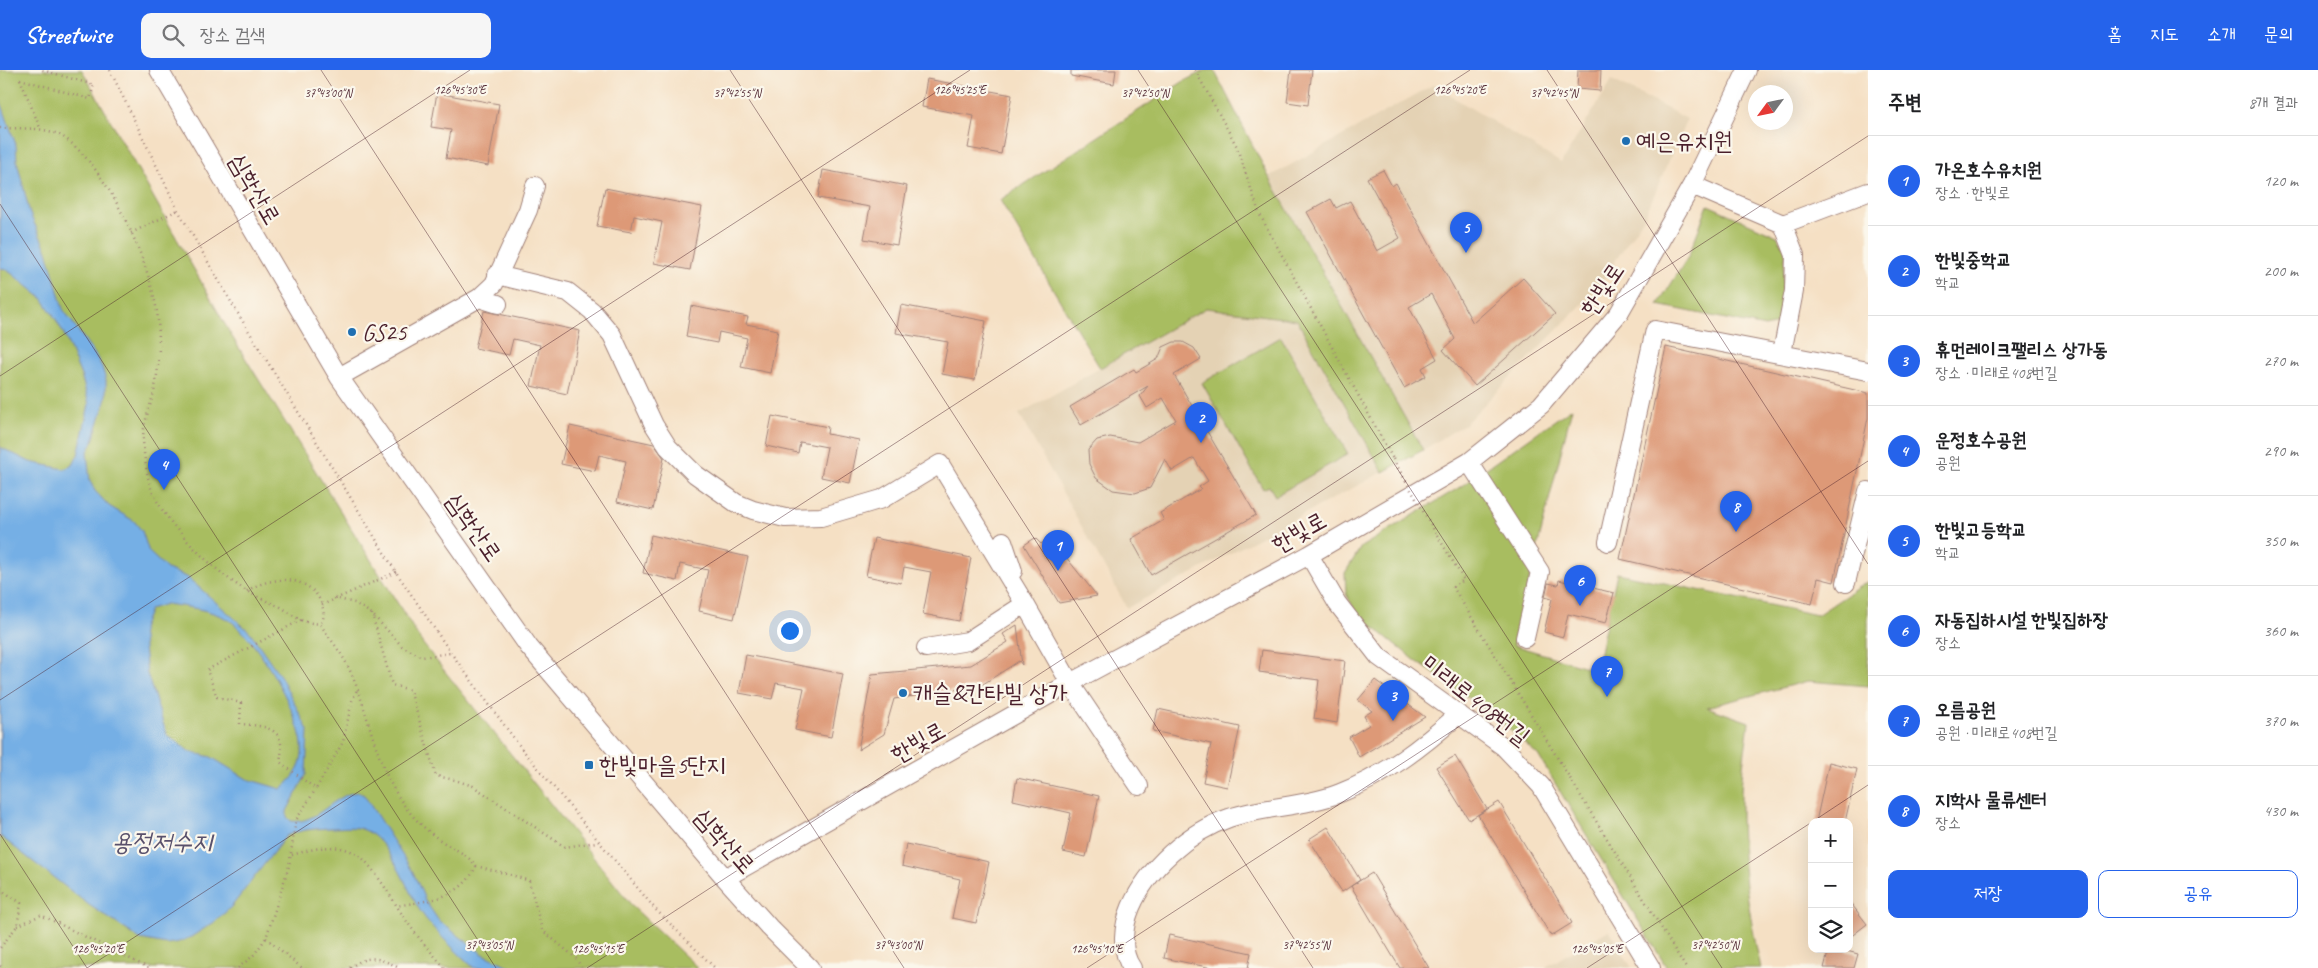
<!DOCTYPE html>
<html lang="ko">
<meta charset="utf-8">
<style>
:root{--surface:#fff;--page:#f6f6f6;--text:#202124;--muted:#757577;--line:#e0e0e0;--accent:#2563eb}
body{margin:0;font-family:Caveat,"Poor Story",sans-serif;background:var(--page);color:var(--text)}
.controls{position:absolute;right:15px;bottom:15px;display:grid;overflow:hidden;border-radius:10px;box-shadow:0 5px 20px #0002}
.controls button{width:45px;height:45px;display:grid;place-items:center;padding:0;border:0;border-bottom:1px solid var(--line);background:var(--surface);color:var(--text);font:25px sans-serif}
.compass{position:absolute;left:1748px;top:15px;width:45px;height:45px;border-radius:50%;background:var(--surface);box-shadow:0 5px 20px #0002;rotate:237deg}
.you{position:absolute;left:789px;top:560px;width:18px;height:18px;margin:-12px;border:4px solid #fff;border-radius:50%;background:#1a73e8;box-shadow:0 0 0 8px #1a73e833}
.badge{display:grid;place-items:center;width:32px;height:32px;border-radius:50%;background:var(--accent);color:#fff;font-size:16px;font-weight:700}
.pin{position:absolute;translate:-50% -41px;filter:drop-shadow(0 1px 2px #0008)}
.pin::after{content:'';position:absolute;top:26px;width:18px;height:15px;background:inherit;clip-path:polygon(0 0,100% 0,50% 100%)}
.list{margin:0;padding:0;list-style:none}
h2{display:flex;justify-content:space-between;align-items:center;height:65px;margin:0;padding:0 20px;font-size:21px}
h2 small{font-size:16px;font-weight:400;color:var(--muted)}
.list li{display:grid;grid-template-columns:32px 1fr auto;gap:15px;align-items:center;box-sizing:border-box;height:90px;padding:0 20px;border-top:1px solid var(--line)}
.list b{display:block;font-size:19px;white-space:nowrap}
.list p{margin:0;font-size:16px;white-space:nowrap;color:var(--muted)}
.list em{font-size:16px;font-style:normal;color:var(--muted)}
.actions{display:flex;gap:10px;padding:15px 20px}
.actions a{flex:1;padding:11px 0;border:1px solid var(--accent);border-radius:10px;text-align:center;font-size:18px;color:var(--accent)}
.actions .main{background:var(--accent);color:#fff}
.icon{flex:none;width:28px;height:28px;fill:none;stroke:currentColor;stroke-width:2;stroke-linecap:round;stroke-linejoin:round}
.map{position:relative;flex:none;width:1868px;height:898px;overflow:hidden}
header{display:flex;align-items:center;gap:30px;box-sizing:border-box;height:70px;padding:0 25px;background:var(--accent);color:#fff}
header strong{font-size:24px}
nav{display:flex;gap:28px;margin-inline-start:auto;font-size:18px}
.search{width:350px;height:45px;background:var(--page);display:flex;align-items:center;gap:12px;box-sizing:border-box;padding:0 18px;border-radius:10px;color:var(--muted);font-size:19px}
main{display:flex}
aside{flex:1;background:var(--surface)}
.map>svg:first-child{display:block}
.built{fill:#e4d2b4}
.green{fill:#a8bd61;stroke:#796e46}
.water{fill:#75afe5;stroke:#606788;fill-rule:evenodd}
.building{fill:#d97}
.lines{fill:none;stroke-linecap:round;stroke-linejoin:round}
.minor-casing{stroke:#a08078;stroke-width:20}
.path{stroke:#a08078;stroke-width:2.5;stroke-dasharray:1 4;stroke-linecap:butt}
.minor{stroke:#fff;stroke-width:18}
.path-bridge{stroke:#a08078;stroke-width:2.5;stroke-dasharray:1 4;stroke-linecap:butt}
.ticks{fill:none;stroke:#4a1f2b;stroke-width:1;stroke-opacity:0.45}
.poi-dot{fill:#1f6fb2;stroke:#fbf7ec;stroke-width:2}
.labels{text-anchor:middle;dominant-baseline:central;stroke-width:4.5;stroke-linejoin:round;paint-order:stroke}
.poi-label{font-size:24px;fill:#4a1f2b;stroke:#fbf7ec;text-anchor:start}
.street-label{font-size:24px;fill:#4a1f2b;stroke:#fbf7ec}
.water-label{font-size:25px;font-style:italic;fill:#59516c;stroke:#fbf7ec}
.ticks-label{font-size:12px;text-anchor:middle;fill:#4a1f2b;stroke:#fbf7ec;stroke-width:4.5;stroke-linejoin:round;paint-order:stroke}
</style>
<header>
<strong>Streetwise</strong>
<div class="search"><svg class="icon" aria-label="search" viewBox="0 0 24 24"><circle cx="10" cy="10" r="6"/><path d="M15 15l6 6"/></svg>장소 검색</div>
<nav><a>홈</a><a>지도</a><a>소개</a><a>문의</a></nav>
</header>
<main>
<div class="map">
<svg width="1868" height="898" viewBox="0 0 1868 898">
<rect width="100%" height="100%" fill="#fbf7ec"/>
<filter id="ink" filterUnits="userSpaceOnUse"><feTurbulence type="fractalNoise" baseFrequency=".02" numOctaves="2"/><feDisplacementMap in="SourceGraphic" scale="10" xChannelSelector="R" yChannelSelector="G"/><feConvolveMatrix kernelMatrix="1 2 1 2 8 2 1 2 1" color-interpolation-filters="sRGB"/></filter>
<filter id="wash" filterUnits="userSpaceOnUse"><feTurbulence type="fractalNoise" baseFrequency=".0096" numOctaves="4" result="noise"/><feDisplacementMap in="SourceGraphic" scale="20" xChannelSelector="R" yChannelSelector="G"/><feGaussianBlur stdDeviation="1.12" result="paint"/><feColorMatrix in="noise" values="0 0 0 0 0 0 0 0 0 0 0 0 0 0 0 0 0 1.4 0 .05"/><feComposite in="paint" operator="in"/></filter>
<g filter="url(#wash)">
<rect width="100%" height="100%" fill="#f5e0c4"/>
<path class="built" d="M1612 10 1687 49 1645 146 1596 220 1465 354 1423 380 1269 107 1433 15 1561 93Z
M1206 238 1297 250 1383 402 1127 538 1019 344Z
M1609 860 1632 898H1544Z"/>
<path class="green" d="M0 0H82L231 265 423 574 633 837 698 898H0Z
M1206 0H1214L1269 107 1423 380 1383 402 1297 250 1206 238 1100 298 1000 130 1184 11Z
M1708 135 1777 166 1786 181 1778 254 1765 257 1658 235 1688 187Z
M1281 267 1348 384 1275 426 1269 416 1263 419 1202 313Z
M1572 338 1513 575 1596 600 1617 503 1817 545 1868 511V616L1808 611 1707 637 1749 652C1746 677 1741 703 1741 728 1740 785 1748 842 1761 898H1667L1538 685 1496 647 1416 591 1357 544 1346 524 1345 503 1361 477 1460 417Z"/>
<path class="water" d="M0 29 16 75 17 91 30 144 47 181 63 239 96 286 102 297 106 310V328L92 374 87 383 90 411 95 421 109 436 134 451 142 461 149 482 167 499 187 507 250 562 281 607 308 660 306 705 287 741V747L291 751C317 755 333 724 358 722L364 725 413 802 426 832 439 851 483 884 513 898H474C458 883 433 860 421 842 406 819 390 768 362 759 352 756 341 758 331 758 315 759 301 759 286 766L232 836 216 851 191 867 179 872 166 874 140 869 89 835 0 766V377L30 392 64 399 73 395 78 385 89 334 82 308 64 264 55 248 42 228 6 199 0 198ZM166 534C187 537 210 539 229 550 255 565 307 654 302 684 300 700 293 709 281 719L247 709 211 687 190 682 167 665 147 604 142 559 150 539Z"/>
<g id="blocks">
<path class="building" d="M1071 0H1116L1114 14 1071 6Z
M1291 0H1312L1308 35 1287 32Z
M1578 0H1601L1600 21 1577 19Z
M927 9 1012 25 1001 84 968 78 974 46 922 37Z
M437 23 499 34 488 96 446 88 451 60 431 57Z
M823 100 907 116 897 175 864 169 870 137 818 128Z
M1383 100 1392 116 1396 113 1473 253 1523 208 1555 244 1475 316 1443 280 1455 269 1431 224 1409 237 1437 289 1422 298 1426 306 1404 318 1307 142 1331 129 1336 138 1350 131 1377 181 1400 168 1367 108Z
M605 118 702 137 690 200 654 193 662 152 634 146 631 162 597 156Z
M901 235 986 251 975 310 942 304 948 272 896 263Z
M691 236 748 247 746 254 778 260 770 303 741 297 747 268 719 262 717 273 686 267Z
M484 241 580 261 567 324 531 316 540 275 513 269 509 285 475 278Z
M1174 272H1183L1194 278 1201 289 1174 305 1256 445 1151 505 1131 469 1164 450 1160 443 1201 419 1199 417 1208 411 1194 388 1172 401 1165 389 1150 418 1135 423 1113 420 1096 408 1089 394 1088 380 1097 370 1110 367 1138 372 1176 350 1163 328 1147 338 1140 326 1148 316 1081 355 1070 337 1134 299 1136 302 1158 289 1163 277Z
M1666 277 1868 323V348L1834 512 1818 508 1812 534 1620 489Z
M772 346 828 357 827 364 859 370 850 413 821 407 827 377 800 372 798 383 766 376Z
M570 356 654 374 664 388 653 440 617 432 626 391 599 385 595 401 561 394Z
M651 465 748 487 734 549 699 541 708 500 680 494 677 511 643 503Z
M1050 467 1097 526 1059 533 1024 475 1035 468 1041 474Z
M874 468 971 488 959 551 923 544 931 502 904 497 901 513 866 506Z
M1559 510 1614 523 1606 553 1568 544 1563 567 1544 562 1552 529 1545 527 1548 513 1558 515Z
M1017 555 1022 595 1019 591 980 616 894 629 884 664 858 680 872 604 971 595 1008 572 1003 564Z
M1262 580 1345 591 1337 653 1314 649 1319 610 1259 602Z
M746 585 843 604 831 667 795 660 804 618 776 613 772 629 739 623Z
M1375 610 1425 647 1359 687 1349 667 1369 655 1364 646 1372 641 1358 630Z
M1158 639 1240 657 1227 717 1203 712 1211 674 1153 661Z
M1455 686 1487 739 1469 750 1436 697Z
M1829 692 1857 699 1845 752H1816Z
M1017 708 1099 726 1086 787 1063 782 1071 743 1013 730Z
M1499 732 1572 853 1551 866 1478 745Z
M1328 757 1360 810 1342 822 1309 769Z
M906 774 989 792 976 853 952 848 960 809 902 796Z
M1372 803 1429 898H1400L1392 885 1351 816Z
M1849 831 1867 854 1849 868Z
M1169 865 1251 883 1248 898H1212L1164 888Z
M1829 879H1839L1858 884 1854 898H1824Z"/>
</g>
</g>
<g filter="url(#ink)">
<use href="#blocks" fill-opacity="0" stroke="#a08078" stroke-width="1"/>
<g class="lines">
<g class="minor-casing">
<path id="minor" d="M159 0 339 307 529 577 725 808 769 857 810 898
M1692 115 1783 154 1795 185 1794 221 1782 283
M1783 154 1868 122
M497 205 568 222 592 241 612 265 654 355 668 377 695 404 736 433 753 440 785 448 821 447 882 429 940 394 1025 534
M479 228 498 234
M339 307 479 228 494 214 528 140 535 116
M1469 392 1540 502 1525 568
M1003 471 1013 501
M1608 472 1655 260 1868 301
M1309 485 1337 533 1379 587 1504 677 1541 716 1651 898
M1846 513 1868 421
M926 578 968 571 1025 534 1070 613 1139 716
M725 808 1070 613 1309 485 1469 392 1541 335 1619 243 1692 115 1747 0
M1132 898C1120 881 1123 856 1131 837 1148 798 1188 762 1229 748 1265 736 1305 737 1340 723 1385 706 1423 676 1459 644"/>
</g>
<path class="path" d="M110 0 178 140 234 237 396 502 451 583 522 679 656 840 715 898
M1195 0 1236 75 1260 145 1393 389
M20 9 90 29 94 15 42 0
M20 9 41 60
M0 58C19 59 47 56 63 67 107 95 154 199 158 251 160 274 159 299 154 322 150 338 143 353 143 370 144 386 146 403 151 418 163 452 212 499 242 518 254 526 266 531 279 536 287 540 293 547 301 550 307 553 314 553 320 554 328 566 337 577 344 589 368 632 371 683 398 726 409 744 423 758 440 770 454 780 464 781 476 796 461 830 428 830 396 836
M131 163 178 140
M1437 465 1464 510 1453 517 1686 898
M247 521C271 505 311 504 322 535 324 542 325 548 320 554
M334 528 355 533 372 544 402 576 422 587 451 583
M322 535 396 502
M372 544 392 615 410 620 436 706 455 710 473 716 565 777 596 772
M301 550 207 600 217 627 241 633 240 654C268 656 287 658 280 692L316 719 343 672 352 631 357 620
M292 785C313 779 334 772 355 783 372 791 396 837 408 853 419 869 432 883 445 898
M476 796 512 805 529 811 542 860 577 889 581 898
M0 819 21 833 17 856 0 878
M17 856 41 845 149 898
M266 868 302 898
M0 896 2 898
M238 898 253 886 266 868 289 796 296 750 316 719
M350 898C368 883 381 888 399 898"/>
<use href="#minor" class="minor"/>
<path class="path-bridge" d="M1393 389 1437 465"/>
</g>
</g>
<path class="ticks" d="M321 0 904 898M730 0 1313 898M1138 0 1722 898M1547 0 1868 494M0 134 496 898M0 306 470 0M0 630 970 0M1812 752 1868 715M0 764 87 898M87 898 1470 0M587 898 1868 66M1087 898 1868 391M1587 898 1812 752"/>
<g class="poi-dot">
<circle cx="1626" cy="71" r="5"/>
<circle cx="352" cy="262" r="5"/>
<circle cx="903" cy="623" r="5"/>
<rect x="584" y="690" width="10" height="10" rx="2.5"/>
</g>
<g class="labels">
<g class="poi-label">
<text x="1636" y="71">예은유치원</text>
<text x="362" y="262">GS25</text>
<text x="913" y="623">캐슬&amp;칸타빌 상가</text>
<text x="599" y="695">한빛마을5단지</text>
</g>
<g class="street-label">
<text transform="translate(255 119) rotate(60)">심학산로</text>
<text transform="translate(1602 219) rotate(-56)">한빛로</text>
<text transform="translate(474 457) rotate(55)">심학산로</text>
<text transform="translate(1299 462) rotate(-29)">한빛로</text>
<text transform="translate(1476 630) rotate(38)">미래로408번길</text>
<text transform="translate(918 672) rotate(-29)">한빛로</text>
<text transform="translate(725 771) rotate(49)">심학산로</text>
</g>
<g class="water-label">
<text x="162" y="772">용정저수지</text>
</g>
</g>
<g class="ticks-label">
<text x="460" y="24">126°45'30"E</text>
<text x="960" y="24">126°45'25"E</text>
<text x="1460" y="24">126°45'20"E</text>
<text x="328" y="27">37°43'00"N</text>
<text x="737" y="27">37°42'55"N</text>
<text x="1145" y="27">37°42'50"N</text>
<text x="1554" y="27">37°42'45"N</text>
<text x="489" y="879">37°43'05"N</text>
<text x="898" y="879">37°43'00"N</text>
<text x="1306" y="879">37°42'55"N</text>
<text x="1715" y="879">37°42'50"N</text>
<text x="98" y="883">126°45'20"E</text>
<text x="598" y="883">126°45'15"E</text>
<text x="1097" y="883">126°45'10"E</text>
<text x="1597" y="883">126°45'05"E</text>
</g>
</svg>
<div class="controls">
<button>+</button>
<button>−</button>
<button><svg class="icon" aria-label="layers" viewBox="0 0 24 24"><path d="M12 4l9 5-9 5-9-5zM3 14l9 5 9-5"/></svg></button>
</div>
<svg class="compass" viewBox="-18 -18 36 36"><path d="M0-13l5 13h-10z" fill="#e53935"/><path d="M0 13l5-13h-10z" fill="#757577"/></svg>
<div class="you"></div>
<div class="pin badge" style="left:1058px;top:501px">1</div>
<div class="pin badge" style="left:1201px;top:373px">2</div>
<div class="pin badge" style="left:1393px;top:651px">3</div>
<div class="pin badge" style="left:164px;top:420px">4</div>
<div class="pin badge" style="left:1466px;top:183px">5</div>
<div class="pin badge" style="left:1580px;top:536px">6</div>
<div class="pin badge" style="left:1607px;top:627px">7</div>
<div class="pin badge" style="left:1736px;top:462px">8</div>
</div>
<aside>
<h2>주변<small>8개 결과</small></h2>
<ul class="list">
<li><span class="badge">1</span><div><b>가온호수유치원</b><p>장소 · 한빛로</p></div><em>120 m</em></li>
<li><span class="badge">2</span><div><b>한빛중학교</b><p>학교</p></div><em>200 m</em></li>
<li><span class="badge">3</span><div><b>휴먼레이크팰리스 상가동</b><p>장소 · 미래로408번길</p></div><em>270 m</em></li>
<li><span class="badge">4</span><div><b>운정호수공원</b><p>공원</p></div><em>290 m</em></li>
<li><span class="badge">5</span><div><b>한빛고등학교</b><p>학교</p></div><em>350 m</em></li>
<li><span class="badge">6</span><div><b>자동집하시설 한빛집하장</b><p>장소</p></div><em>360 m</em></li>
<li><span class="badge">7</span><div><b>오름공원</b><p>공원 · 미래로408번길</p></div><em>370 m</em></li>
<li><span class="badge">8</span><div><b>지학사 물류센터</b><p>장소</p></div><em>430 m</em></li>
</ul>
<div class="actions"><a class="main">저장</a><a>공유</a></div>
</aside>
</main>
